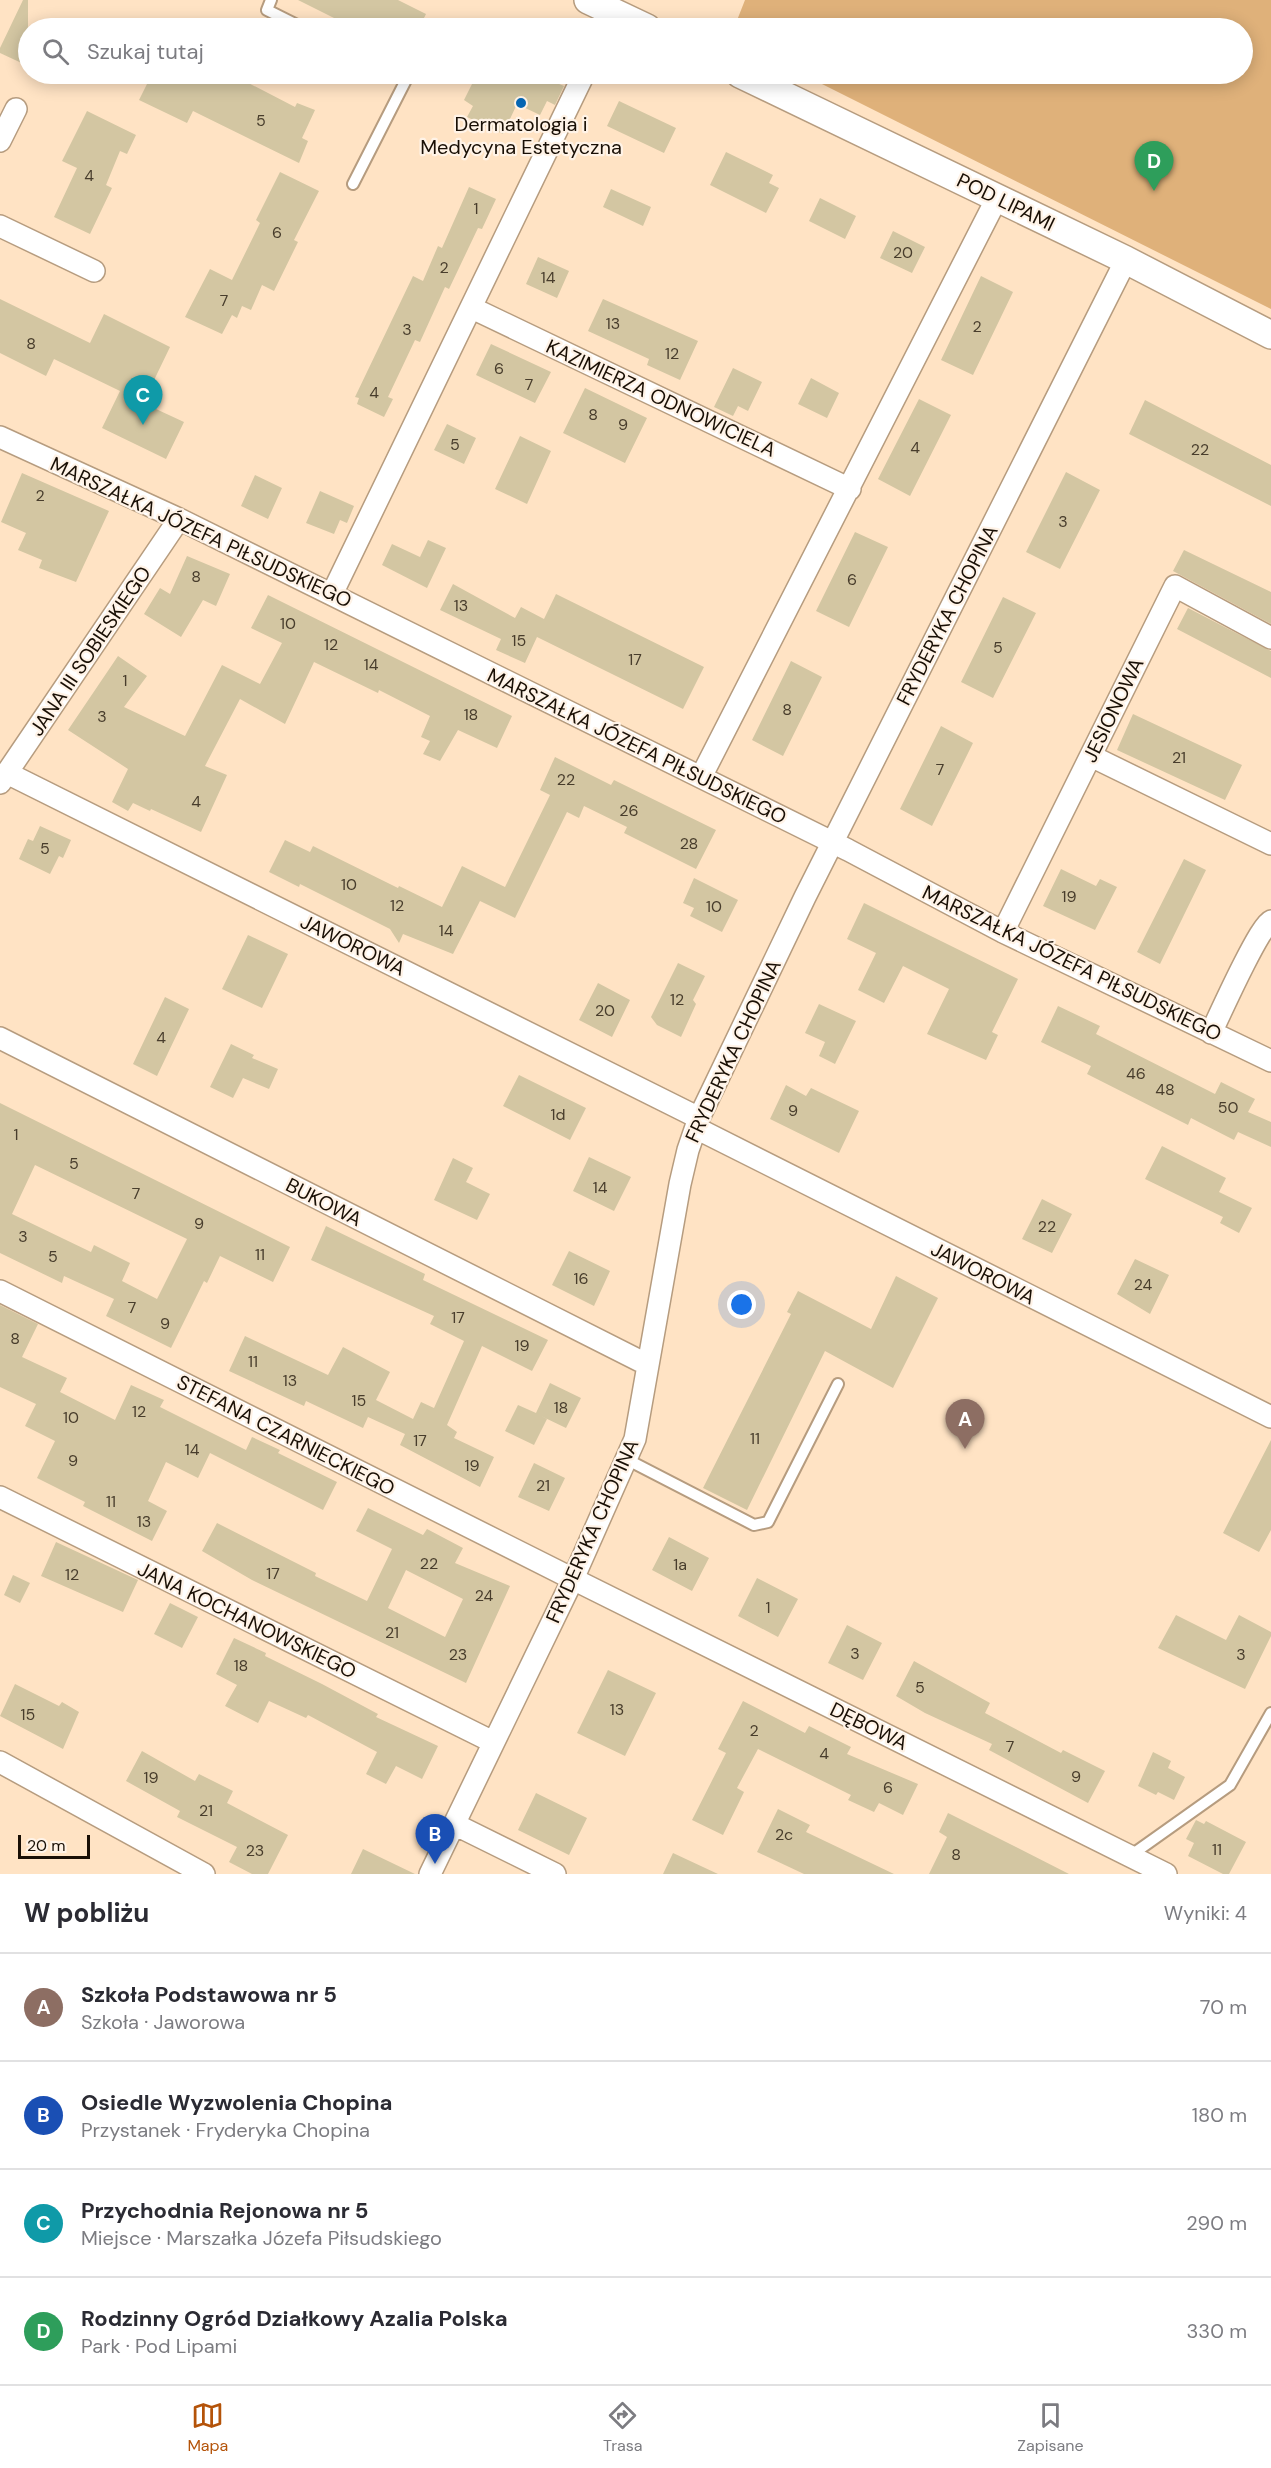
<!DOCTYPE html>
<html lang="pl">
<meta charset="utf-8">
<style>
:root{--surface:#fff;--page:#f7f7f7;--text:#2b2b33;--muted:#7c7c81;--line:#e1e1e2;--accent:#b45309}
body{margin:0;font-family:"DM Sans",sans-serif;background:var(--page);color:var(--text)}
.scale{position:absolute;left:18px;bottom:15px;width:72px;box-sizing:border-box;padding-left:6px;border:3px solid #190f05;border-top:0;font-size:16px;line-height:21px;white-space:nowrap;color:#190f05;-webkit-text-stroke:4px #fff3e7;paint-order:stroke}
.you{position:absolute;left:742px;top:1305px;width:21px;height:21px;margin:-15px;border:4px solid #fff;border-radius:50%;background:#1a73e8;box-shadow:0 0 0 9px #1a73e833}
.badge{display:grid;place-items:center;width:39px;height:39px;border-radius:50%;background:var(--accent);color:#fff;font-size:20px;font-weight:700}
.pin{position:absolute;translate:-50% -50px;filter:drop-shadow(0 2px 3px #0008)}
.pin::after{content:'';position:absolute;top:32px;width:21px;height:18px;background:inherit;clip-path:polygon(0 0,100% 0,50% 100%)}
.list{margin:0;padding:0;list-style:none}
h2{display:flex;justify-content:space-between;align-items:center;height:78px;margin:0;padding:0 24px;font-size:26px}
h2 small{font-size:20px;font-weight:400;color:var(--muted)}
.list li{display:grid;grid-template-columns:39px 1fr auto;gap:18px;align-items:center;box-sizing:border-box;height:108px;padding:0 24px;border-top:2px solid var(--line)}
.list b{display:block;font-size:22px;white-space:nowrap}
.list p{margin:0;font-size:20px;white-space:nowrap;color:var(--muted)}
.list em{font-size:20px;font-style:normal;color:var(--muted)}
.icon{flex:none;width:33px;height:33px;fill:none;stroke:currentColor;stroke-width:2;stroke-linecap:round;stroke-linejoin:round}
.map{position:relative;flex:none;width:1271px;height:1874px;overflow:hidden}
.search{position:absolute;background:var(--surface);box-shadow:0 3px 15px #0003;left:18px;right:18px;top:18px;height:66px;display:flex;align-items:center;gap:15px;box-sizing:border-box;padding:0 21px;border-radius:33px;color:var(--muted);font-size:22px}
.sheet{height:510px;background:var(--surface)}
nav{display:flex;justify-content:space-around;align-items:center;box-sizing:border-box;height:84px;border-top:2px solid var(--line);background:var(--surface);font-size:16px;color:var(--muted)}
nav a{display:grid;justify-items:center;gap:3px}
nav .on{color:var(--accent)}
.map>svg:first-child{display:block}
.green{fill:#dfb17a}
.building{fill:#d3c6a2;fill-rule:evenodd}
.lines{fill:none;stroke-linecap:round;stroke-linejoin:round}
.service-casing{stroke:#b69c7f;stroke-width:14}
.minor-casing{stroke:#b69c7f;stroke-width:24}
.tertiary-casing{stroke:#b69c7f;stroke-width:30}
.service{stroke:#fff;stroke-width:10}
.minor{stroke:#fff;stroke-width:21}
.tertiary{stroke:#fff;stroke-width:27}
.poi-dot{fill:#0666b3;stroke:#fff3e7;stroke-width:2}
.labels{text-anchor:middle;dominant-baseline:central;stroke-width:4.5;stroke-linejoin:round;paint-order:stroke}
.number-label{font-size:16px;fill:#483d2c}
.poi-label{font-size:20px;fill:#190f05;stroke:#fff3e7}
.street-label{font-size:20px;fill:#190f05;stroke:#fff3e7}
</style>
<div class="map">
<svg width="1271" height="1874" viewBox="0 0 1271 1874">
<rect width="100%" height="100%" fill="#ffe3c4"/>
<path class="green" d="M745 0H1271V309L802 74H1242V28H734Z"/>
<path class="building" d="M23 0H28V66L0 53V48Z
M298 0H398L426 14 419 28H354Z
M152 74H231L295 107 297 103 315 110 302 138 308 141 299 163 193 111 187 123 139 100Z
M477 74H535L564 86 555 105 547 101 540 115 517 104 503 134 467 117 473 106 464 100Z
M619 101 676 128 664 153 607 126Z
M87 111 136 135 127 154 120 151 106 185 112 188 90 234 54 217 77 168 62 161Z
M726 152 773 175 769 183 779 188 766 213 710 185Z
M280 172 319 191 294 240 298 242 274 291 262 285 251 310 242 306 237 318 232 315 222 334 185 317 210 269 232 280 260 223 256 220Z
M469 187 496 199 482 229 478 228 449 289 445 287 420 342 415 340 388 397 393 399 384 417 357 404 359 398 355 397 413 276 423 281 438 246 442 248Z
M611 189 651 207 643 226 603 207Z
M820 198 856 216 845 239 809 221Z
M893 231 925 247 912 273 880 258Z
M538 257 569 271 557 298 526 284Z
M981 276 1013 292 973 375 941 360Z
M0 299 90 343 104 314 170 347 143 403 184 422 166 459 102 428 120 391 54 359 46 376 0 353Z
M603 299 698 341 680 380 647 365 649 359 588 331Z
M491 344 551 372 535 403 476 375Z
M733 368 762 382 748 411 738 406 733 416 714 407Z
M811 378 839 393 827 418 798 404Z
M585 388 647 418 625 463 563 433Z
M919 399 951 415 910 496 878 479Z
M1145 400 1271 465V506L1129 434Z
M447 424 476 438 464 464 434 450Z
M520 436 551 451 527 504 495 489Z
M1066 472 1100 490 1060 569 1026 552Z
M22 473 109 511 76 582 39 568 42 560 18 550 26 533 1 522Z
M255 475 282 488 268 519 241 506Z
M320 491 354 506 347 523 340 520 334 534 306 523Z
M855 532 888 547 849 627 816 611Z
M428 540 446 548 427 588 382 565 392 544 420 557Z
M1184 550 1271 592V624L1173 571Z
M187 556 230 574 216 606 203 600 181 637 144 614 160 588 170 594Z
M453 584 515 618 521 607 544 619 556 594 704 667 683 709 537 637 525 663 496 650 501 639 440 610Z
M268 595 512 716 497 748 458 730 440 761 423 754 430 741 421 737 430 716 379 690 378 693 314 662 285 724 240 699 205 766 227 775 201 832 151 809 150 811 133 803 128 811 112 802 128 769 68 730 118 656 147 676 124 707 185 736 222 665 260 684 282 643 251 628Z
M1003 597 1036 613 993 698 961 682Z
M1188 608 1271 651V678L1177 629Z
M791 661 822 677 783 756 752 740Z
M1133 714 1242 765 1225 800 1117 750Z
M941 726 973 743 932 826 900 809Z
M555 757 611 785 614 780 716 830 696 869 624 833 627 827 584 806 579 818 567 812 515 918 480 901 453 954 403 934 399 943 390 929 300 884 299 887 269 872 285 840 310 852 313 846 398 888 399 886 442 907 462 866 505 887 550 795 540 790Z
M40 826 71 840 63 858 59 856 50 874 19 859 28 839 33 841Z
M1184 859 1206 870 1160 964 1137 952Z
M1061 869 1096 886 1100 879 1117 887 1095 930 1043 906Z
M694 878 738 900 722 932 690 916 694 908 683 903Z
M864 903 1018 979 992 1032 998 1035 986 1060 927 1034 949 989 903 966 884 1003 858 990 876 953 847 939Z
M248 935 288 954 262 1008 222 989Z
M678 963 705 976 693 1000 696 1004 681 1037 657 1025 651 1017Z
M598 983 630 1000 612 1037 579 1020Z
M165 997 189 1009 157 1076 133 1064Z
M819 1004 856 1021 835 1064 819 1056 825 1042 805 1033Z
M1058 1006 1100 1026 1096 1034 1215 1094 1221 1082 1255 1099 1248 1112 1271 1122V1147L1238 1132 1234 1140 1191 1118 1188 1125 1087 1074 1091 1066 1041 1042Z
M231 1044 254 1055 252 1058 278 1069 269 1089 243 1078 233 1098 210 1087Z
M519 1075 586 1108 570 1140 503 1106Z
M786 1085 806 1096 811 1088 859 1111 839 1153 770 1119Z
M0 1103 290 1247 273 1282 220 1256 207 1283 204 1281 171 1348 106 1316 114 1299 64 1276 62 1283 0 1253ZM35 1165 187 1239 157 1299 122 1281 130 1263 94 1245 91 1252 12 1214Z
M1162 1146 1226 1178 1219 1192 1252 1208 1239 1233 1220 1223 1223 1217 1145 1179Z
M589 1157 631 1177 614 1211 573 1191Z
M453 1158 473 1168 466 1182 490 1194 477 1220 434 1200Z
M1042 1199 1072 1214 1052 1253 1022 1239Z
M326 1226 425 1274 423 1280 548 1340 532 1371 482 1346 447 1425 457 1432 454 1438 494 1457 480 1487 400 1445 405 1434 368 1417 363 1428 306 1401 304 1406 229 1371 245 1336 328 1375 343 1347 390 1372 376 1400 413 1419 421 1402 434 1408 464 1341 430 1324 434 1316 311 1260Z
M569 1251 610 1271 594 1306 552 1285Z
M1135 1259 1169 1275 1150 1314 1117 1294Z
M896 1276 938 1298 893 1388 825 1351 747 1510 703 1488 791 1314 787 1312 798 1291 871 1329Z
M0 1305 38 1324 22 1357 67 1378 60 1392 115 1420 131 1385 164 1400 160 1407 246 1450 252 1437 280 1450 278 1453 337 1482 323 1510 210 1453 198 1478 166 1462 148 1501 167 1511 152 1541 83 1506 85 1502 37 1478 55 1441 25 1426 36 1404 0 1387Z
M550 1383 581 1398 566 1428 541 1416 547 1419 534 1445 505 1431 518 1405 536 1413Z
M1271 1440V1530L1259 1552 1223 1533Z
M534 1463 565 1478 549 1511 518 1497Z
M368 1508 423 1535 427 1529 463 1548 455 1563 510 1586 466 1683 252 1580 202 1551 217 1523 316 1573 315 1576 367 1601 392 1549 356 1531ZM406 1570 463 1599 445 1637 388 1608Z
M669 1537 709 1558 692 1591 652 1570Z
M56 1542 138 1580 123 1612 41 1576Z
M13 1575 30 1583 20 1603 4 1595Z
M757 1578 798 1599 778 1637 738 1616Z
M170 1603 198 1617 182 1648 154 1634Z
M1176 1615 1226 1640 1239 1615 1271 1632V1636L1245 1689 1158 1648Z
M847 1625 882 1643 863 1680 828 1663Z
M234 1638 266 1653 265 1656 322 1684 378 1714 376 1717 438 1746 422 1779 396 1766 386 1784 366 1774 377 1752 308 1715 306 1718 269 1701 258 1723 225 1706 237 1685 216 1674Z
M914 1661 990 1703 985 1713 1061 1753 1063 1750 1105 1771 1088 1803 989 1750 992 1744 925 1713 896 1696Z
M608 1670 656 1693 625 1756 577 1733Z
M15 1684 59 1706 62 1702 79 1712 63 1749 0 1716Z
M743 1701 805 1733 809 1726 851 1747 847 1754 918 1784 903 1815 879 1803 874 1812 848 1800 851 1795 758 1749 737 1788 744 1792 723 1835 692 1820 726 1753 718 1749Z
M142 1751 195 1781 199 1774 233 1791 227 1803 288 1835 268 1874H252L229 1862 237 1847 177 1817 180 1811 126 1781Z
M1153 1752 1171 1761 1168 1768 1185 1777 1174 1800 1158 1792 1156 1795 1138 1786Z
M536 1793 587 1818 569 1855 518 1830Z
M778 1809 810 1825 806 1832 894 1874H804L757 1852Z
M948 1813 1008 1843 1069 1874H929L947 1837 939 1832Z
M1196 1820 1204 1824 1206 1821 1246 1842 1229 1874H1223L1188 1856 1194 1843 1186 1839Z
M363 1849 415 1874H351Z
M673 1853 718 1874H663Z"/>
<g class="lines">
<g class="service-casing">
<path id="service" d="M271 0 267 10 303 28
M353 184 406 80 393 74
M626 1459 754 1525 768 1522 838 1384
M1130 1856 1230 1785 1271 1713"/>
</g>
<g class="minor-casing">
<path id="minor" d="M0 141 16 109
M0 226 94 271
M472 308 850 489
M0 437 179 519 848 850 1003 932 1271 1061
M332 594 584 74
M1091 756 1271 844
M7 773 699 1118
M701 777 997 198
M0 783 179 519
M1003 932 1175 586 1271 638
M1211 1033C1219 1016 1260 925 1271 921
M0 1038 648 1365
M696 1128 1271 1417
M0 1291 573 1579 1166 1874
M0 1497 493 1742
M0 1762 204 1874
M454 1824 555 1874
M430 1874 573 1579 635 1439 680 1184 688 1150 699 1118 805 897 1126 260"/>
</g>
<g class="tertiary-casing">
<path id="tertiary" d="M588 0 647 28
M740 74 1126 260 1271 335"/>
</g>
<use href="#service" class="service"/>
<use href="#minor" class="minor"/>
<use href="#tertiary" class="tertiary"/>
</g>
<circle class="poi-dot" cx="521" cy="103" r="6"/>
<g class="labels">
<g class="number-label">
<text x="261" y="120">5</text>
<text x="89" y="175">4</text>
<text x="476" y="208">1</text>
<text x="277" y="232">6</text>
<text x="903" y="252">20</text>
<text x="444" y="267">2</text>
<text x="548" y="277">14</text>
<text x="224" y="300">7</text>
<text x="613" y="323">13</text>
<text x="977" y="326">2</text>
<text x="407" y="329">3</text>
<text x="31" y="343">8</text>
<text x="672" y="353">12</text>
<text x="499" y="368">6</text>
<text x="529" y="384">7</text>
<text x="374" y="392">4</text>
<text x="593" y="414">8</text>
<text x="623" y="424">9</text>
<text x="455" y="444">5</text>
<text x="915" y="447">4</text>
<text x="1200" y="449">22</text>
<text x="40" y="495">2</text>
<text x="1063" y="521">3</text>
<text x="196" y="576">8</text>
<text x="852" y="579">6</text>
<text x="461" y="605">13</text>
<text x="288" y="623">10</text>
<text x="519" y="640">15</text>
<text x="331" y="644">12</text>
<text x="998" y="647">5</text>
<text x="635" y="659">17</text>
<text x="371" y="664">14</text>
<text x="125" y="680">1</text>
<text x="787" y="709">8</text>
<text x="471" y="714">18</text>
<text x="102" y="716">3</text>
<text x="1179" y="757">21</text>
<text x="940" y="769">7</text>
<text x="566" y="779">22</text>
<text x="196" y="801">4</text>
<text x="629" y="810">26</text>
<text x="689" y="843">28</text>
<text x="45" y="848">5</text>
<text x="349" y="884">10</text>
<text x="1069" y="896">19</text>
<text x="397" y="905">12</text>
<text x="714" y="906">10</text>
<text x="446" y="930">14</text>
<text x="677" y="999">12</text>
<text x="605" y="1010">20</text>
<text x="161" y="1037">4</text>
<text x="1136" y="1073">46</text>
<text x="1165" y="1089">48</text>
<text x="1228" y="1107">50</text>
<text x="793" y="1110">9</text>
<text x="558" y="1114">1d</text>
<text x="16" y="1134">1</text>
<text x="74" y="1163">5</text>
<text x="600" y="1187">14</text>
<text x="136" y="1193">7</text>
<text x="199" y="1223">9</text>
<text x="1047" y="1226">22</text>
<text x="23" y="1236">3</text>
<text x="260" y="1254">11</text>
<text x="53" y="1256">5</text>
<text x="581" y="1278">16</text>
<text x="1143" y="1284">24</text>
<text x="132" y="1307">7</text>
<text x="458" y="1317">17</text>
<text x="165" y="1323">9</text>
<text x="15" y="1338">8</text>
<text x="522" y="1345">19</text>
<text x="253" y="1361">11</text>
<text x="290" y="1380">13</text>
<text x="359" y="1400">15</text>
<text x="561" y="1407">18</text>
<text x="139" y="1411">12</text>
<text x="71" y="1417">10</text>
<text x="755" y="1438">11</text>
<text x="420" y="1440">17</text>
<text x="192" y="1449">14</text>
<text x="73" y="1460">9</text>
<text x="472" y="1465">19</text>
<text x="543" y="1485">21</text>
<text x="111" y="1501">11</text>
<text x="144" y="1521">13</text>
<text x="429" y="1563">22</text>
<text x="680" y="1564">1a</text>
<text x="273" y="1573">17</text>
<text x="72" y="1574">12</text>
<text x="484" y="1595">24</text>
<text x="768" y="1607">1</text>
<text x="392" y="1632">21</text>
<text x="855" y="1653">3</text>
<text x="458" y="1654">23</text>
<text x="1241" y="1654">3</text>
<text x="241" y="1665">18</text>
<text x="920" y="1687">5</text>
<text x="617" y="1709">13</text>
<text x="28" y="1714">15</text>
<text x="754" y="1730">2</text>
<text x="1010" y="1746">7</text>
<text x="824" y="1753">4</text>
<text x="1076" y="1776">9</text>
<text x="151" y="1777">19</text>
<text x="888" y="1787">6</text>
<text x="206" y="1810">21</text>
<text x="784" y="1834">2c</text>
<text x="1217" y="1849">11</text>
<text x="255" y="1850">23</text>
<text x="956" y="1854">8</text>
</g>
<g class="poi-label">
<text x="521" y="124">Dermatologia i<tspan x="521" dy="23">Medycyna Estetyczna</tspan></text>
</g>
<g class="street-label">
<text transform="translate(1006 202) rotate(26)">POD LIPAMI</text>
<text transform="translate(661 398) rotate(25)">KAZIMIERZA ODNOWICIELA</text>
<text transform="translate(201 532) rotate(25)">MARSZAŁKA JÓZEFA PIŁSUDSKIEGO</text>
<text transform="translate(947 615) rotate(-63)">FRYDERYKA CHOPINA</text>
<text transform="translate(90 651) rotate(-56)">JANA III SOBIESKIEGO</text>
<text transform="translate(1113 710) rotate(-64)">JESIONOWA</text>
<text transform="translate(637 746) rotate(26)">MARSZAŁKA JÓZEFA PIŁSUDSKIEGO</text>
<text transform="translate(353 945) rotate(26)">JAWOROWA</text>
<text transform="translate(1072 963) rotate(26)">MARSZAŁKA JÓZEFA PIŁSUDSKIEGO</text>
<text transform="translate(733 1051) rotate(-65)">FRYDERYKA CHOPINA</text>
<text transform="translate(324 1202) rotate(27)">BUKOWA</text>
<text transform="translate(983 1273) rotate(27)">JAWOROWA</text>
<text transform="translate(286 1435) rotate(27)">STEFANA CZARNIECKIEGO</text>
<text transform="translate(592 1531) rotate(-66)">FRYDERYKA CHOPINA</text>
<text transform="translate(247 1620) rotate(26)">JANA KOCHANOWSKIEGO</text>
<text transform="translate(869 1726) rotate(26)">DĘBOWA</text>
</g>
</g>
</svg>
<div class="scale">20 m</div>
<div class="you"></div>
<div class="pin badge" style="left:965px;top:1449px;background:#8d6e63">A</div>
<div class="pin badge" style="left:435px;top:1864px;background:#1a4fb4">B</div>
<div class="pin badge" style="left:143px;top:425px;background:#0f9aa8">C</div>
<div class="pin badge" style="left:1154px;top:191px;background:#2e9e5b">D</div>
<div class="search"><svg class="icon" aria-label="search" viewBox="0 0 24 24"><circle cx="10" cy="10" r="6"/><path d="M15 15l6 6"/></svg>Szukaj tutaj</div>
</div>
<section class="sheet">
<h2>W pobliżu<small>Wyniki: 4</small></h2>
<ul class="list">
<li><span class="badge" style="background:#8d6e63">A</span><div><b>Szkoła Podstawowa nr 5</b><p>Szkoła · Jaworowa</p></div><em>70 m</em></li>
<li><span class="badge" style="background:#1a4fb4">B</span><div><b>Osiedle Wyzwolenia Chopina</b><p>Przystanek · Fryderyka Chopina</p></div><em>180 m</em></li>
<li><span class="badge" style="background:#0f9aa8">C</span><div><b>Przychodnia Rejonowa nr 5</b><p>Miejsce · Marszałka Józefa Piłsudskiego</p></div><em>290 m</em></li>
<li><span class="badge" style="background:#2e9e5b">D</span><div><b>Rodzinny Ogród Działkowy Azalia Polska</b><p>Park · Pod Lipami</p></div><em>330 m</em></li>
</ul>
</section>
<nav>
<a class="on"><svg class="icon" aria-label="map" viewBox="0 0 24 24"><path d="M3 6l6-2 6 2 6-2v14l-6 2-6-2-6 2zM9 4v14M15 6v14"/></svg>Mapa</a>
<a><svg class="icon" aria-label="directions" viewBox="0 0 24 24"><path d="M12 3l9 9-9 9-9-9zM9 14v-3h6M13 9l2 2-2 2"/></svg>Trasa</a>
<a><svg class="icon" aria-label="saved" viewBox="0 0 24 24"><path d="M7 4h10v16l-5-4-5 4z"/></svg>Zapisane</a>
</nav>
